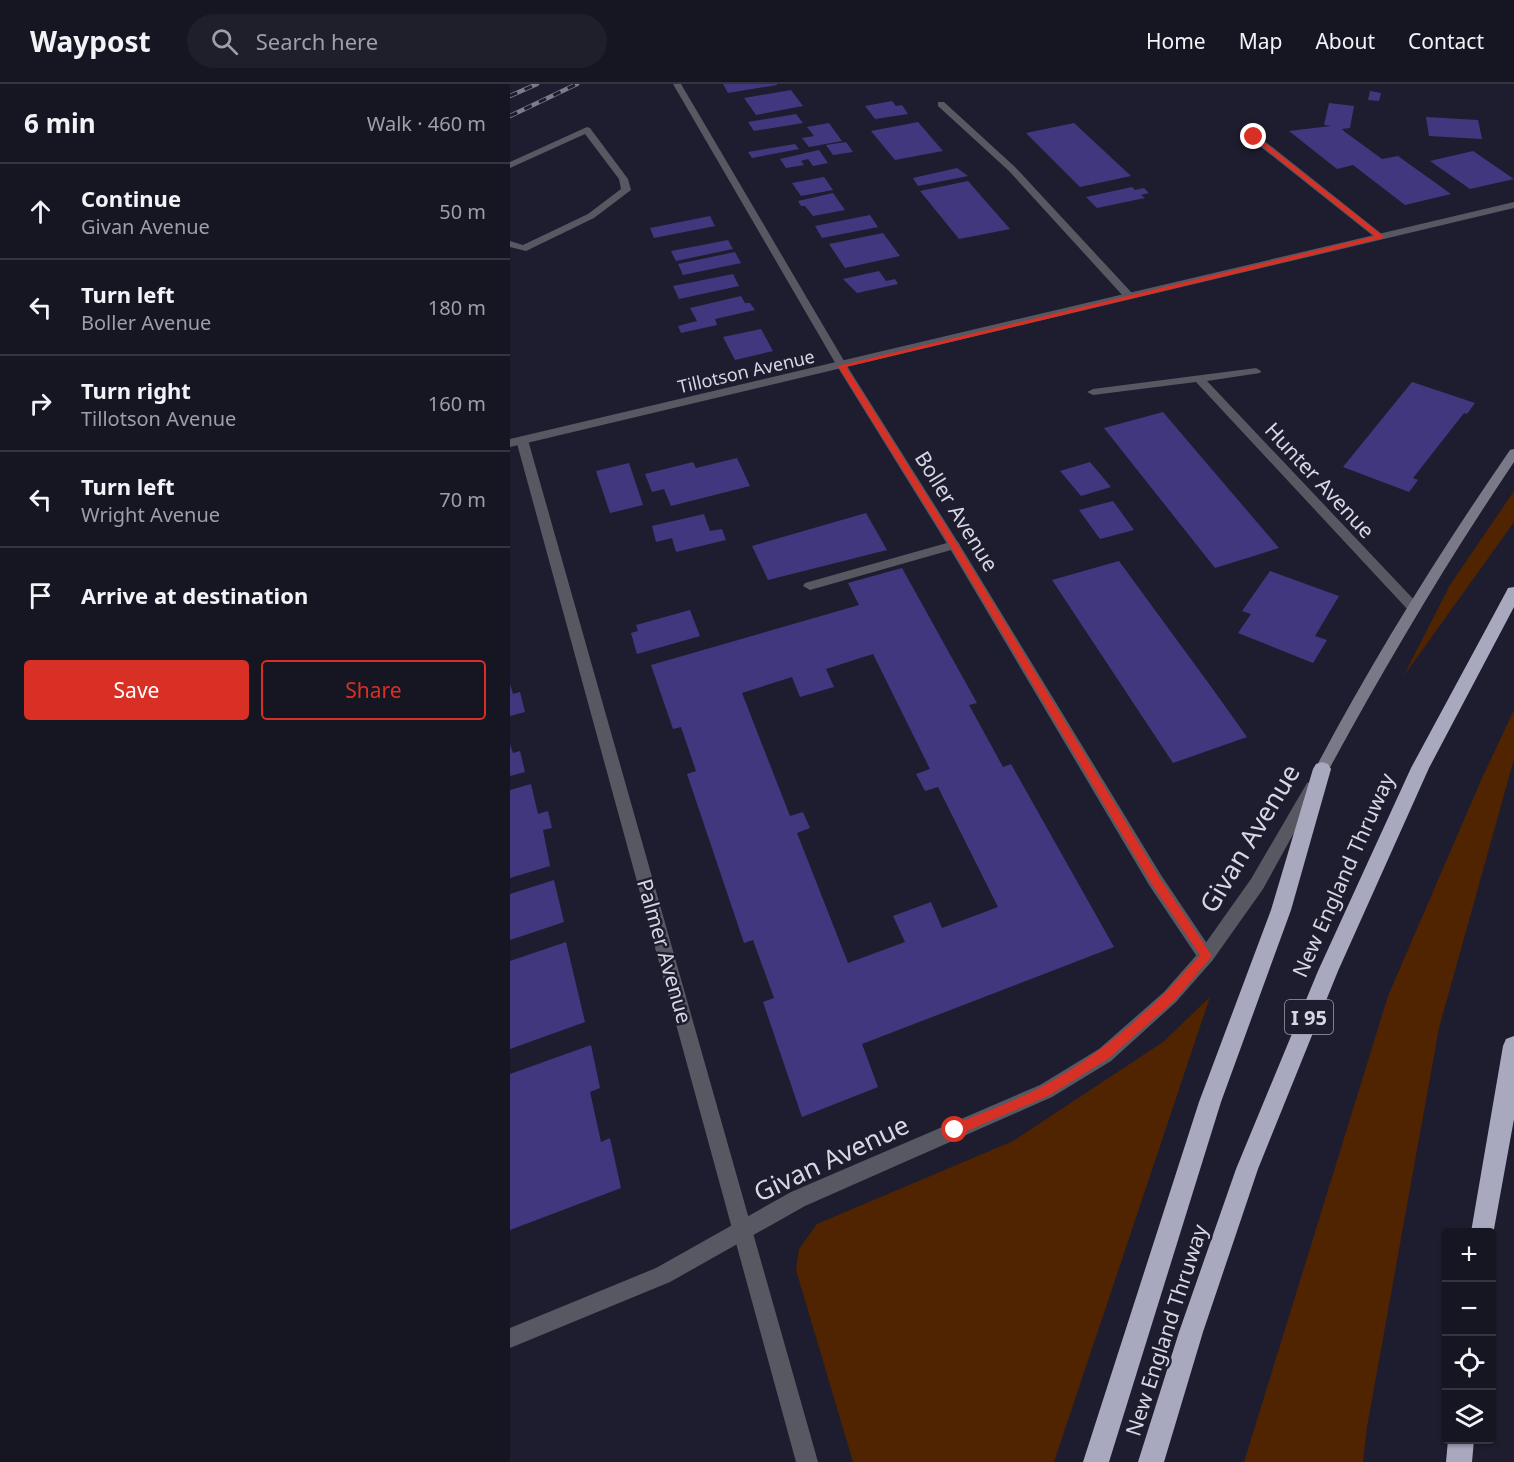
<!DOCTYPE html>
<meta charset="utf-8">
<style>
:root{--surface:#161623;--page:#1f1f2b;--text:#f1f3f6;--muted:#9e9fa6;--line:#353541;--accent:#d93025}
body{margin:0;font-family:"Noto Sans",sans-serif;background:var(--page);color:var(--text)}
.controls{position:absolute;right:18px;bottom:18px;display:grid;overflow:hidden;border-radius:6px;box-shadow:0 2px 4px #0004}
.controls button{width:54px;height:54px;display:grid;place-items:center;padding:0;border:0;border-bottom:2px solid var(--line);background:var(--surface);color:var(--text);font:30px sans-serif}
.stop{position:absolute;width:18px;height:18px;margin:-14px;border:4px solid #d93025;border-radius:50%;background:#fff}
.stop.end{background:#d93025;border-color:#fff;box-shadow:0 2px 6px #0008}
.list{margin:0;padding:0;list-style:none}
h2{display:flex;justify-content:space-between;align-items:center;height:78px;margin:0;padding:0 24px;font-size:26px}
h2 small{font-size:20px;font-weight:400;color:var(--muted)}
.list li{display:grid;grid-template-columns:39px 1fr auto;gap:18px;align-items:center;box-sizing:border-box;height:96px;padding:0 24px;border-top:2px solid var(--line)}
.list b{display:block;font-size:22px;white-space:nowrap}
.list p{margin:0;font-size:20px;white-space:nowrap;color:var(--muted)}
.list em{font-size:20px;font-style:normal;color:var(--muted)}
.actions{display:flex;gap:12px;padding:18px 24px}
.actions a{flex:1;padding:14px 0;border:2px solid var(--accent);border-radius:6px;text-align:center;font-size:21px;color:var(--accent)}
.actions .main{background:var(--accent);color:#fff}
.icon{flex:none;width:33px;height:33px;fill:none;stroke:currentColor;stroke-width:2;stroke-linecap:round;stroke-linejoin:round}
.map{position:relative;flex:none;width:1004px;height:1378px;overflow:hidden}
header{display:flex;align-items:center;gap:36px;box-sizing:border-box;height:84px;padding:0 30px;background:var(--surface);border-bottom:2px solid var(--line)}
header strong{font-size:28px}
nav{display:flex;gap:33px;margin-inline-start:auto;font-size:21px}
.search{width:420px;height:54px;background:var(--page);display:flex;align-items:center;gap:15px;box-sizing:border-box;padding:0 21px;border-radius:33px;color:var(--muted);font-size:22px}
main{display:flex}
aside{flex:1;background:var(--surface)}
.map>svg:first-child{display:block}
.green{fill:#502301}
.building{fill:#41377f;fill-rule:evenodd}
.lines{fill:none;stroke-linecap:round;stroke-linejoin:round}
.service{fill:#585862;fill-rule:evenodd}
.minor{fill:#585862;fill-rule:evenodd}
.tertiary{fill:#585862;fill-rule:evenodd}
.secondary{fill:#797987;fill-rule:evenodd}
.motorway{fill:#a8a8bf;fill-rule:evenodd}
.rail-casing{stroke:#7b7b8a;stroke-width:4.5}
.rail{stroke:#1e1d2f;stroke-width:3;stroke-dasharray:8;stroke-linecap:butt}
.route{fill:#d93025}
.labels{text-anchor:middle;dominant-baseline:central;stroke-width:5;stroke-linejoin:round;paint-order:stroke}
.far-street-label{font-size:18px;fill:#d6d7e3;stroke:#1e1d2f}
.shield{fill:#1e1d2f;stroke:#9f9fad;stroke-width:1.5}
.shield-label{font-size:20px;font-weight:bold;fill:#d6d7e3}
.street-label{font-size:21px;fill:#d6d7e3;stroke:#1e1d2f}
.near-street-label{font-size:26px;fill:#d6d7e3;stroke:#1e1d2f}
</style>
<header>
<strong>Waypost</strong>
<div class="search"><svg class="icon" aria-label="search" viewBox="0 0 24 24"><circle cx="10" cy="10" r="6"/><path d="M15 15l6 6"/></svg>Search here</div>
<nav><a>Home</a><a>Map</a><a>About</a><a>Contact</a></nav>
</header>
<main>
<aside>
<h2>6 min<small>Walk · 460 m</small></h2>
<ul class="list">
<li><svg class="icon" aria-label="ahead" viewBox="0 0 24 24"><path d="M12 20V5M6 11l6-6 6 6"/></svg><div><b>Continue</b><p>Givan Avenue</p></div><em>50 m</em></li>
<li><svg class="icon" aria-label="left" viewBox="0 0 24 24"><path d="M17 20v-9H6M10 6l-5 5 5 5"/></svg><div><b>Turn left</b><p>Boller Avenue</p></div><em>180 m</em></li>
<li><svg class="icon" aria-label="right" viewBox="0 0 24 24"><path d="M7 20v-9h11M14 6l5 5-5 5"/></svg><div><b>Turn right</b><p>Tillotson Avenue</p></div><em>160 m</em></li>
<li><svg class="icon" aria-label="left" viewBox="0 0 24 24"><path d="M17 20v-9H6M10 6l-5 5 5 5"/></svg><div><b>Turn left</b><p>Wright Avenue</p></div><em>70 m</em></li>
<li><svg class="icon" aria-label="arrive" viewBox="0 0 24 24"><path d="M6 21V4h12l-3 4 3 4H6"/></svg><div><b>Arrive at destination</b></div></li>
</ul>
<div class="actions"><a class="main">Save</a><a>Share</a></div>
</aside>
<div class="map">
<svg width="1004" height="1378" viewBox="0 0 1004 1378">
<rect width="100%" height="100%" fill="#1e1d2f"/>
<path class="green" d="M1004 407V438L893 593 940 501Z
M1004 626V675L929 944 857 1343 853 1378H734L878 912 972 694Z
M700 913 544 1378H343L286 1186 289 1165 307 1140 503 1057 653 958Z"/>
<path class="building" d="M213 0H267V1L218 9Z
M281 6 293 22 246 31 234 14Z
M860 7 871 9 869 17 858 16Z
M382 17 386 22 392 21 398 30 365 35 355 22Z
M819 19 844 22 840 44 832 45 835 48 872 75 888 72 941 110 895 121 843 81 827 85 779 47 821 42 814 41Z
M286 30 293 39 244 47 238 38Z
M916 33 968 36 972 55 919 52Z
M408 38 433 67 385 76 361 47Z
M319 39 332 57 299 63 292 54 304 52 297 43Z
M564 39 621 92 570 103 516 49Z
M336 58 343 68 323 71 316 61Z
M285 60 289 65 242 74 238 68Z
M309 66 318 79 303 82 298 75 291 77 294 81 276 84 270 75Z
M963 67 1004 95 960 105 920 77Z
M447 84 458 92 408 102 403 94Z
M314 93 323 106 291 112 282 99Z
M458 97 500 145 449 155 410 107Z
M622 103 625 106 634 104 639 109 631 111 635 114 587 124 576 113Z
M323 109 335 126 303 132 295 122H291L288 117Z
M360 131 368 143 312 154 305 142Z
M200 132 205 142 144 154 140 144Z
M373 149 390 172 335 184 319 160Z
M218 156 223 165 166 177 161 167Z
M225 168 231 179 173 191 168 180Z
M369 187 376 197 385 195 388 200 347 209 333 195Z
M223 190 229 202 169 215 163 202Z
M231 212 235 219H240L245 226 205 235 207 241 171 249 168 242 187 237 180 224Z
M251 245 263 267 225 276 213 253Z
M902 298 965 319 957 330 954 329 903 394 908 396 899 408 833 383Z
M653 328 693 375 769 464 705 484 594 344Z
M227 374 240 402 161 422 154 405 142 408 135 390 183 378 186 384Z
M580 378 601 403 571 412 550 387Z
M119 379 133 421 100 429 86 387Z
M603 417 624 446 590 455 569 426Z
M356 429 377 466 258 496 242 462Z
M194 430 200 447 212 445 216 456 166 468 162 454 146 458 142 442Z
M609 477 702 604 737 653 663 679 542 496Z
M392 484 467 619 459 621 493 683 501 680 604 863 352 960 368 1003 292 1033 253 918 264 914 243 856 234 859 177 690 186 687 171 643 163 645 141 581 349 521 338 499ZM363 570 420 685 406 690 415 707 428 703 488 823 432 844 421 818 383 832 395 858 338 879 287 749 300 744 293 728 280 732 232 609 282 593 290 613 324 603 316 585Z
M760 487 829 512 805 552 817 556 803 579 728 549 741 530 732 527Z
M180 526 190 552 127 570 121 549 128 547 126 541Z
M0 600 3 610 10 608 15 628 0 632Z
M0 660 3 669 10 667 15 688 0 692Z
M21 700 28 730 38 727 42 744 33 746 40 782 0 794V706Z
M44 796 54 838 0 856V810Z
M56 858 75 938 0 965V877Z
M81 961 90 1004 80 1008 91 1058 100 1054 111 1104 0 1146V990Z"/>
<g class="lines">
<path class="service" d="M77 43 80 44 118 95 121 106 84 134 16 167 0 163V157L13 161 78 130 111 105 109 95 75 50 0 84V78Z
M444 457 448 458 450 461 448 464 300 506 293 502 295 499Z"/>
<path class="minor" d="M163 0H171L337 282 451 463 651 791 702 867 704 872 702 877 696 879 690 877 639 801 439 463 327 282Z
M428 18H434L505 83 622 209V213H614L499 87 428 22Z
M741 51H747L873 151V155H867L741 55Z
M746 284 751 287 750 289 697 297 909 521 911 524 909 527H899L686 298 583 311 577 308 583 305Z
M12 352 18 356 308 1378H286L6 356Z"/>
<path class="tertiary" d="M1004 118V124L0 363V355Z
M802 697 807 699 810 703 807 707 753 805 702 877 666 918 601 977 542 1013 295 1122 160 1198 0 1264V1244L146 1184 281 1108 530 1001 589 965 654 908 690 867 741 795 797 699Z"/>
<path class="secondary" d="M1004 365V378C936 479 875 582 817 689H807L805 685C863 575 929 469 1000 366Z"/>
<path class="motorway" d="M1004 503V523L919 684 828 887 748 1085 693 1248 654 1378H628L669 1248 726 1085 808 887 901 684 996 508 998 504Z
M812 678 818 680 821 685 781 826 711 1018 599 1378H573L689 1018 761 826 803 685 806 680Z
M1004 952V1035L982 1156V1148H961L993 962 996 955Z
M938 1356H964L962 1378H936Z"/>
<g class="rail-casing">
<path id="rail" d="M0 12 27 0
M0 32 67 0"/>
</g>
<use href="#rail" class="rail"/>
</g>
<path class="route" d="M742 52H746L873 152V154L336 283 449 463 649 793 702 872 664 917 599 974 540 1011 445 1052 439 1046 441 1042C471 1029 504 1018 533 1002 594 969 645 923 690 871L641 799 441 463 328 282 865 152 742 54Z"/>
<g class="labels">
<g class="far-street-label">
<text transform="translate(236 287) rotate(-13)">Tillotson Avenue</text>
</g>
<rect class="shield" x="775" y="916" width="48" height="34" rx="4.5"/>
<g class="shield-label">
<text x="799" y="933">I 95</text>
</g>
<g class="street-label">
<text transform="translate(810 396) rotate(47)">Hunter Avenue</text>
<text transform="translate(447 427) rotate(58)">Boller Avenue</text>
<text transform="translate(833 791) rotate(-66)">New England Thruway</text>
<text transform="translate(155 867) rotate(74)">Palmer Avenue</text>
<text transform="translate(656 1246) rotate(-72)">New England Thruway</text>
</g>
<g class="near-street-label">
<text transform="translate(739 754) rotate(-59)">Givan Avenue</text>
<text transform="translate(321 1074) rotate(-25)">Givan Avenue</text>
</g>
</g>
</svg>
<div class="controls">
<button>+</button>
<button>−</button>
<button><svg class="icon" aria-label="locate" viewBox="0 0 24 24"><circle cx="12" cy="12" r="6"/><path d="M12 2v4M12 18v4M2 12h4M18 12h4"/></svg></button>
<button><svg class="icon" aria-label="layers" viewBox="0 0 24 24"><path d="M12 4l9 5-9 5-9-5zM3 14l9 5 9-5"/></svg></button>
</div>
<div class="stop" style="left:445px;top:1046px"></div>
<div class="stop end" style="left:744px;top:53px"></div>
</div>
</main>
